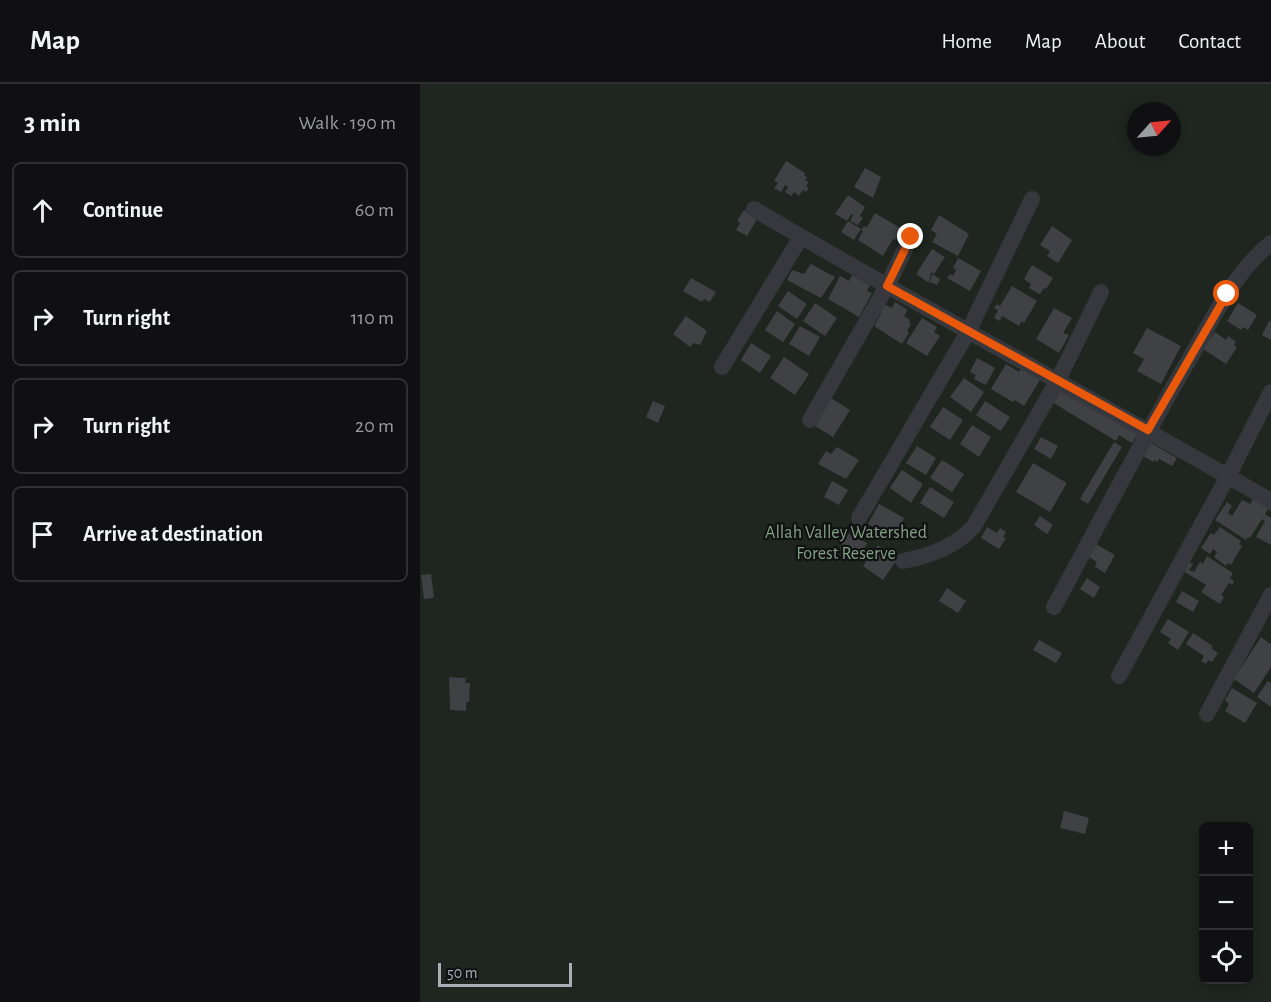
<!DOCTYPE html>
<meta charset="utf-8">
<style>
:root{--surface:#101012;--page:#19191b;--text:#f1f3f6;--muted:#9c9d9f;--line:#303032}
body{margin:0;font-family:"Alegreya Sans",sans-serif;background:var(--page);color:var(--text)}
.controls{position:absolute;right:18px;bottom:18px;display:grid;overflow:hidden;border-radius:9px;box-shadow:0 3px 9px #0003}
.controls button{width:54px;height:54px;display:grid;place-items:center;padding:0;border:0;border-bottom:2px solid var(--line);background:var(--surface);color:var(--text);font:30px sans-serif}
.compass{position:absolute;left:707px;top:18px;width:54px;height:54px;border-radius:50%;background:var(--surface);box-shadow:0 3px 9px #0003;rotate:63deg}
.scale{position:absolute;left:18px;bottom:15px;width:134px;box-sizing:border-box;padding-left:6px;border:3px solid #a8adb8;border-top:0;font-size:16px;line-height:21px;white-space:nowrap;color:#a8adb8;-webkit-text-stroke:4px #111113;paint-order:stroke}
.stop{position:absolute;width:18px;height:18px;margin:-14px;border:4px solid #ea580c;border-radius:50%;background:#fff}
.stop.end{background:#ea580c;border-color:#fff;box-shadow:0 2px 6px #0008}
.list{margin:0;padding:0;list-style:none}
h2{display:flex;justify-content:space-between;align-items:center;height:78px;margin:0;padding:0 24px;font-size:26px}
h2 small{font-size:20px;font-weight:400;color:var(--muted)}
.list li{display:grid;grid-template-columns:39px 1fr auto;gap:18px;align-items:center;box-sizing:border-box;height:96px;margin:0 12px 12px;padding:0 12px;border:2px solid var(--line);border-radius:9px}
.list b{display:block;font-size:22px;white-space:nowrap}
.list em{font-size:20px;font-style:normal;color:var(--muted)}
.icon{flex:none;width:33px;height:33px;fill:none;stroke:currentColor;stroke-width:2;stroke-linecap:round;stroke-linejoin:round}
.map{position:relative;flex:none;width:851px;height:918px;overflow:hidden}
header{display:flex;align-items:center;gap:36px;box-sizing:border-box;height:84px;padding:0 30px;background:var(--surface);border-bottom:2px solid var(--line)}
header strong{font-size:28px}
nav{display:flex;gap:33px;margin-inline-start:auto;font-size:21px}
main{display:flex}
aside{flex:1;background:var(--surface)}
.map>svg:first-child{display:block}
.green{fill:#1e261f;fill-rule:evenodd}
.building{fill:#404145}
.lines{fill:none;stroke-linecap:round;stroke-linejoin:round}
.street{stroke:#37383d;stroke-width:16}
.route{stroke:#ea580c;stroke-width:8}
.labels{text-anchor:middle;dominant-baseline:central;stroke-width:4.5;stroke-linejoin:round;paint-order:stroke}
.park-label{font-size:18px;fill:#7fa381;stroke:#111113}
</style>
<header>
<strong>Map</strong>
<nav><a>Home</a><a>Map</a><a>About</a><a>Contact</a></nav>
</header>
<main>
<aside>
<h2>3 min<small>Walk · 190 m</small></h2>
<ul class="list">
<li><svg class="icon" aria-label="ahead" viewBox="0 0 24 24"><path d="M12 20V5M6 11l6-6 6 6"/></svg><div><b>Continue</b></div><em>60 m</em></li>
<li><svg class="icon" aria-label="right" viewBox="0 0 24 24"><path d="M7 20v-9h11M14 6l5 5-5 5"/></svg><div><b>Turn right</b></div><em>110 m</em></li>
<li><svg class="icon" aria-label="right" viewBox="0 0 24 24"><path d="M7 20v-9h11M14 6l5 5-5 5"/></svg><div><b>Turn right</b></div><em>20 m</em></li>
<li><svg class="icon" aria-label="arrive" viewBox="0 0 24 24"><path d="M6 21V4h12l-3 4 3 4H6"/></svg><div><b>Arrive at destination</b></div></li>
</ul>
</aside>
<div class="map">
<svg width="851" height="918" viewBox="0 0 851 918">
<rect width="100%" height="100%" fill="#161618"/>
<path class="green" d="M0 0H851V918H0ZM716 27H752V63H716ZM784 742H828V896H784Z"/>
<path class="building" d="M366 77 385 89 384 91 387 93 385 96 389 98 386 102 389 104 386 108 383 106 379 112 374 108 371 112 365 108 368 103 365 101 361 108 354 104 358 99 354 97Z
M445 84 461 93 453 114 434 103Z
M428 111 445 123 440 132 443 134 438 141 430 137 433 131 431 130 427 137 415 130Z
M324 126 337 135 327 152 316 146 320 139 317 137Z
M455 129 482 145 475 156 473 155 463 172 438 156 443 147 441 146 444 142 447 143Z
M519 131 549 150 538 172 512 158 517 150 511 146Z
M428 137 441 145 434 156 421 148Z
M632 142 652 156 638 179 627 172 630 167 620 161Z
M512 165 525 173 514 190 511 188 509 199 496 190Z
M538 174 561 187 550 207 527 194 530 190 533 192 536 186 533 184Z
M391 180 415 193 401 214 367 196 372 186 384 190Z
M612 181 633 194 626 205 624 204 620 210 609 204 611 200 604 195Z
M512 190 520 195 517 201 510 198Z
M432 191 450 201 447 207 452 209 439 233 408 215 420 192 429 197Z
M271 194 296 208 290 218 284 215 282 218 263 207Z
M592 202 617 217 604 239 602 237 599 242 582 232 580 237 574 234 578 226 574 224 577 220 580 222Z
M368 207 387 220 377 235 358 222Z
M475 218 488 226 484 232 490 236 489 238 491 240 487 247 489 249 482 260 454 242 461 230 459 228 464 220 472 224Z
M395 219 417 234 405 252 383 237Z
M818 219 837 231 828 246 823 243 821 246 807 237Z
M634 224 652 234 643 249 649 251 639 269 616 255Z
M357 227 375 240 363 258 345 246Z
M266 232 287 247 280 261 273 259 270 263 253 250Z
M502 234 517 243 514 248 520 252 507 272 486 259Z
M849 237 851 238V256L842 251Z
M380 242 400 253 389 272 369 260Z
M727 244 761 262 741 300 717 287 724 275 713 269Z
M795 248 806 256 808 252 816 258 814 261 817 263 806 280 783 265Z
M331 259 351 272 340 289 321 276Z
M364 273 389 290 375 311 350 294Z
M557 274 575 284 566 301 554 295 556 291 550 288Z
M586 280 599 288 601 285 620 296 604 322 595 316 593 318 571 305Z
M544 294 564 308 551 328 530 313Z
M642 302 719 348 712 359 699 351 696 357 632 318Z
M411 314 430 326 413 353 395 342Z
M233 317 245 322 238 339 226 333Z
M565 317 590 333 581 347 556 331Z
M523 323 543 336 530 356 510 343Z
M552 341 571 353 559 373 540 360Z
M621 353 638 362 631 375 614 365Z
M694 358 702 363 668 420 660 415Z
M731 359 757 374 752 382 739 375 737 378 735 376 733 378 723 372Z
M497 362 516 374 506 391 486 379Z
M417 363 439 376 426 395 398 380 406 367 411 370Z
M522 376 544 390 532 408 510 394Z
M613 379 647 399 630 428 596 408Z
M482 386 503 400 491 419 470 404Z
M412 397 428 406 419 421 404 413Z
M510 403 534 418 524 434 500 419Z
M834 414 851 419V427L848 425 845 430 851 434V461L836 453 845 437 842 435 830 454 828 453 826 456 795 436 807 418 812 422 808 429 812 432 822 416 830 420Z
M459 420 484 434 474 454 448 440Z
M620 432 633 441 627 450 614 441Z
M567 443 577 449 580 444 586 448 583 453 586 454 579 465 561 454Z
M800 443 821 457 819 460 822 462 811 481 808 479 806 482 794 473 797 468 793 465 790 470 781 464 791 449 794 451Z
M427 449 447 459 439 475 419 466Z
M676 460 695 471 685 489 675 483 677 478 669 473Z
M458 461 478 474 463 496 443 482Z
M787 472 813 489 810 494 814 497 812 501 809 499 801 511 804 513 800 520 781 508 786 501 763 487 769 478 773 480 769 486 774 488 780 478 783 480Z
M11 490 14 514 4 515 1 491Z
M667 494 680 503 674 514 660 505Z
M527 504 546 517 538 529 519 517Z
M762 507 779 517 773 528 756 518Z
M748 535 769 548 758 566 748 559 751 555 740 548Z
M773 549 793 562 791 564 798 569 792 578 788 576 786 580 781 577 784 572 766 560Z
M841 553 851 560V583L834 609 814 595Z
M619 556 642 569 636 579 613 566Z
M29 593 46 594 45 599H50L49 618H46V627L30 626Z
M848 597 851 599V623L837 613Z
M812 604 837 619 825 639 805 627 809 620 805 616Z
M644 727 669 734 665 750 640 744Z"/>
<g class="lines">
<path class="street" d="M334 125C504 226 680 318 851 417
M302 283 381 153
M390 336 467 202 491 153
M439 434 548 248 612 115
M483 477C510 472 536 463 554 442L638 296 681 208
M634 523C679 440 722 356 770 274 793 235 814 188 851 159
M699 592 808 392 851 308
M787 630 851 511"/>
</g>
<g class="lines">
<path class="route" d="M491 153 467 202 728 346 807 210"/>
</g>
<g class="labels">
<g class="park-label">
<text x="426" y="449">Allah Valley Watershed<tspan x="426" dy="21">Forest Reserve</tspan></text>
</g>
</g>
</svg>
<div class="controls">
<button>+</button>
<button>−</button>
<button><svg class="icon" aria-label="locate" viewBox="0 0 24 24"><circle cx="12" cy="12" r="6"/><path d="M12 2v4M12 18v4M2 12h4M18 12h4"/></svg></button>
</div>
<svg class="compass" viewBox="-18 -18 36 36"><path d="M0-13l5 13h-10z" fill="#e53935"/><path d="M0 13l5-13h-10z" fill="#9c9d9f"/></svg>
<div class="scale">50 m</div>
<div class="stop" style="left:807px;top:210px"></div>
<div class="stop end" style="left:491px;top:153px"></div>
</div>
</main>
